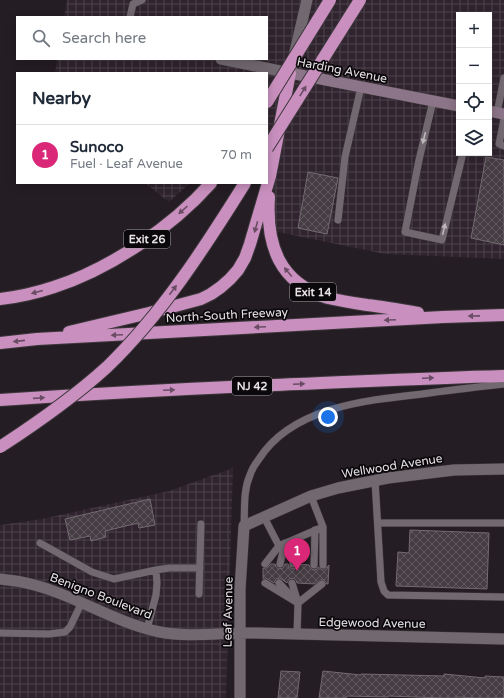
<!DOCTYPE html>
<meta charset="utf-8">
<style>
:root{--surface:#fff;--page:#f2f2f3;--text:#1f2937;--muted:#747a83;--line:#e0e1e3;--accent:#db2777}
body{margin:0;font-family:"Varela Round",sans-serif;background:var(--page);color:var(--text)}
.controls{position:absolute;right:12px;top:12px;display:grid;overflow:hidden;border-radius:0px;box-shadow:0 2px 10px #0003}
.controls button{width:36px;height:36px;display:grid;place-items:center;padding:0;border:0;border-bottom:1px solid var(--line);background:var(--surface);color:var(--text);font:20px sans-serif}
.you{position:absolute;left:328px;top:417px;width:14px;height:14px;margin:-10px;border:3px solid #fff;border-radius:50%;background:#1a73e8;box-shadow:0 0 0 6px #1a73e833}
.badge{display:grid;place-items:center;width:26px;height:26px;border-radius:50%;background:var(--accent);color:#fff;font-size:13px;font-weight:700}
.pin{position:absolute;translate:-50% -33px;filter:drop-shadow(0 1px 2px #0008)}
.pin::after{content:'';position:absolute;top:21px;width:14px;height:12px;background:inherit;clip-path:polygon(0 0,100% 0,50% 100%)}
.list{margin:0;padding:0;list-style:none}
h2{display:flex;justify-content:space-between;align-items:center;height:52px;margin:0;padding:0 16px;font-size:17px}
h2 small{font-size:13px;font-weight:400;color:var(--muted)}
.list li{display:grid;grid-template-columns:26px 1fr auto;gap:12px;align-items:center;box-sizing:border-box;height:60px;padding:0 16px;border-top:1px solid var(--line)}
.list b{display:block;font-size:15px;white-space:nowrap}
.list p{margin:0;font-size:13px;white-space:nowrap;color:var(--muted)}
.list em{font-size:13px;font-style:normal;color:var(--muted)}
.icon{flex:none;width:22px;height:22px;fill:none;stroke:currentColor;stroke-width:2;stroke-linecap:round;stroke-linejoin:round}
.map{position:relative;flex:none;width:504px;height:698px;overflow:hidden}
.search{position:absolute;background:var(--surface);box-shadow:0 2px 10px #0003;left:16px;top:16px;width:252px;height:44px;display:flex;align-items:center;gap:10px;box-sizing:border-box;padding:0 14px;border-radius:0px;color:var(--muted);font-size:15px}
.panel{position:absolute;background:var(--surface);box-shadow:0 2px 10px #0003;left:16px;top:72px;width:252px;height:112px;border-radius:0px}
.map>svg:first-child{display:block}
.industrial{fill:url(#industrial-grid);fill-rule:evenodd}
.building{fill:url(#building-cross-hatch);stroke:#736b71}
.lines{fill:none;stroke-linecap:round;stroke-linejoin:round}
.service-casing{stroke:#3d373c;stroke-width:8}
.minor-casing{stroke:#3d373c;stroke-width:12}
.secondary-casing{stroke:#3d373c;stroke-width:12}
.motorway-casing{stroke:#3d373c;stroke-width:14}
.service{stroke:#726970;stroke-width:7}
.minor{stroke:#726970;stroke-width:11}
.secondary{stroke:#8c7588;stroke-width:11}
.motorway{stroke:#c990bf;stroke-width:12}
.motorway-bridge-casing{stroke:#3d373c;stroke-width:14;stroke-linecap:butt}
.motorway-bridge{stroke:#c990bf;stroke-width:12}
.oneway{fill:#6a4c65}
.oneway2{fill:#bdb7bc}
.labels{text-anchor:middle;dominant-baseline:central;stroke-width:3.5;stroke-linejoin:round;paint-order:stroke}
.shield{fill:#0b080b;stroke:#a4a0a4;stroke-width:1}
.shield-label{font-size:11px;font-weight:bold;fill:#e6e1e5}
.street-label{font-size:12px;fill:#e6e1e5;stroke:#0b080b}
</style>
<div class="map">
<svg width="504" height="698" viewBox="0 0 504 698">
<defs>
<pattern id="industrial-grid" width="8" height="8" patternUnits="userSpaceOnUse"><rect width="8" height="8" fill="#30242e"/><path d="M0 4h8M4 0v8" fill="none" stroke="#4e444c"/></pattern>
<pattern id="building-cross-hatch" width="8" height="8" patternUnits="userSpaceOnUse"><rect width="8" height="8" fill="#453d43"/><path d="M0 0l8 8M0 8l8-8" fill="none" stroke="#60595e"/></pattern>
</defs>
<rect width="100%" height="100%" fill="#241d23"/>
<path class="industrial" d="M67 0H504V259L385 254 258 228 272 158 267 157V73H55L57 59H267V17H64ZM459 15H489V153H459Z
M145 183H190L169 202Z
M233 468 226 698H0V525L42 519 169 491Z"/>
<path class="building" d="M486 157 504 160V245L471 238Z
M308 172 338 178 327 234 298 228Z
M150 499 155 525 139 528 138 523 105 531 106 537 91 541 90 536 70 540 65 519Z
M410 530 489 533 487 589 396 586 398 552 409 553Z
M271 564H275L276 567 279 569 283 568 285 564H288L289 567 293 569 296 568 298 564 309 565 311 569 314 570 317 569 318 567 321 569H325L329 565 328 584H327L324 580 322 579 315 584 297 583 296 580 293 578 289 579 287 583 280 578 276 579 274 583 267 579H263V568H267Z
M281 671 300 672 297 698H278Z
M323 671 361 675V674L444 676V674L485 678V676L504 677V698H476L457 697V698H442L388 696V697L347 696 346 698H319Z"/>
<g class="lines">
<g class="service-casing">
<path id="service" d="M130 17 133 4 142 0
M433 101 419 160 405 232 442 240 463 153
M497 113 504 78
M504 119 499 144 504 146
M338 220 345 157 361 87
M375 480 381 582 384 591 388 595 504 597
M264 517 279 546 323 527 311 496
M378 523H504
M244 526C245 509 243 491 250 475 252 469 255 464 259 459 292 407 367 400 422 394 450 390 477 387 504 384
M40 543 92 572 114 579 156 570 169 568H200
M265 564 279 546
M280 564 285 543
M293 564V540
M314 565 315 530
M323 565V527
M265 583 298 603
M279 583 292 597
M292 583 298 603 297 634
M199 594 201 524
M298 603 322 584
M147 629 156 595 157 583 156 570
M0 633 49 634 65 632 70 627 82 602"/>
</g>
<g class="minor-casing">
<path id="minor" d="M221 59 290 73 307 0
M0 579C21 581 42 586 61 594 94 607 125 625 160 632 190 638 225 632 256 633 339 635 421 637 504 639
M240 698V589L244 526 311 496 338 488 388 478 454 470 504 469"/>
</g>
<g class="secondary-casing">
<path id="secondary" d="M290 73 459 106
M489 111 504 114"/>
</g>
<g class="motorway-casing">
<path id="motorway" d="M269 197C266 245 279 283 328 298 341 301 354 303 367 305 384 307 401 310 418 313
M0 299C18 297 36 293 54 287 110 269 172 227 211 183
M69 332 149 313 201 299 211 294 221 287 230 279 238 270 245 258 250 244 270 176 290 73
M0 343 37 339 443 317 504 315
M0 400C91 394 183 389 275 385 351 382 427 378 504 376"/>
</g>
<use href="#service" class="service"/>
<use href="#minor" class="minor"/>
<use href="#secondary" class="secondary"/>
<use href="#motorway" class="motorway"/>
<g class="motorway-bridge-casing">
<path id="motorway-bridge" d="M267 102 330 0
M267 148 360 0
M0 447C37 423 74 397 107 367 162 314 205 247 245 183"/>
</g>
<use href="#motorway-bridge" class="motorway-bridge"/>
</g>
<defs><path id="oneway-solid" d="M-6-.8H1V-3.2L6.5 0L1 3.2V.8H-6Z"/></defs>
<g class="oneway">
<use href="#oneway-solid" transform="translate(303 91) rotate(-58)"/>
<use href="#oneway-solid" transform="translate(183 210) rotate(138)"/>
<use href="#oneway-solid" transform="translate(256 227) rotate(106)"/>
<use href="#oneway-solid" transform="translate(288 272) rotate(-130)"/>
<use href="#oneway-solid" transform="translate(173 290) rotate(-53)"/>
<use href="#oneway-solid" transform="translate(37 292) rotate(165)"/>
<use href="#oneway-solid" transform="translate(474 316) rotate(179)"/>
<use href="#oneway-solid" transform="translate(390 320) rotate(177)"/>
<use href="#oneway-solid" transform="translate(260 327) rotate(177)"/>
<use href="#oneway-solid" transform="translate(117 335) rotate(177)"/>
<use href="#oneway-solid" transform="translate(19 341) rotate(174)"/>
<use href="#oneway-solid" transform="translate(428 378) rotate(-2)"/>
<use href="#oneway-solid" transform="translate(299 384) rotate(-3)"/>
<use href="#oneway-solid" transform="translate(169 390) rotate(-3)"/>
<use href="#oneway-solid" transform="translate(39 398) rotate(-4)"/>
</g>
<g class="oneway2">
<use href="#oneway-solid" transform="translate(424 138) rotate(104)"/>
<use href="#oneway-solid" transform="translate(444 229) rotate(-77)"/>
</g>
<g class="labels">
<g class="shield">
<rect x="124" y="230" width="46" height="18" rx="3"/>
<rect x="290" y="283" width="46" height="18" rx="3"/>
<rect x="232" y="377" width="40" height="18" rx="3"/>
</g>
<g class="shield-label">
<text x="147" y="239">Exit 26</text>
<text x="313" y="292">Exit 14</text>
<text x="252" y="386">NJ 42</text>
</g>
<g class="street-label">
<text transform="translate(342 70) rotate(11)">Harding Avenue</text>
<text transform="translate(227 315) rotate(-3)">North-South Freeway</text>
<text transform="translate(392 466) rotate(-9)">Wellwood Avenue</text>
<text transform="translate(101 596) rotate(21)">Benigno Boulevard</text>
<text transform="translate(228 612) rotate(-89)">Leaf Avenue</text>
<text transform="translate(372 623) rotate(1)">Edgewood Avenue</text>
</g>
</g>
</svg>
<div class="controls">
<button>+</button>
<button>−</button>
<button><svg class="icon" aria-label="locate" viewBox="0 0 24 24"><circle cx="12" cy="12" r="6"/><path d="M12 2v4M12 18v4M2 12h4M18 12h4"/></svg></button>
<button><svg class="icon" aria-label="layers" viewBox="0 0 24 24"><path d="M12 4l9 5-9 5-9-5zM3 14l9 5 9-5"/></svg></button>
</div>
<div class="you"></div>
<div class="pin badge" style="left:297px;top:571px">1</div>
<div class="search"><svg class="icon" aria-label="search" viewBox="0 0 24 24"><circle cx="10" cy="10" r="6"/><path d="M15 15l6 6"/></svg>Search here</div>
<section class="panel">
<h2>Nearby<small></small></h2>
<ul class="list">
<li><span class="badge">1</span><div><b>Sunoco</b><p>Fuel · Leaf Avenue</p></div><em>70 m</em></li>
</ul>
</section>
</div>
